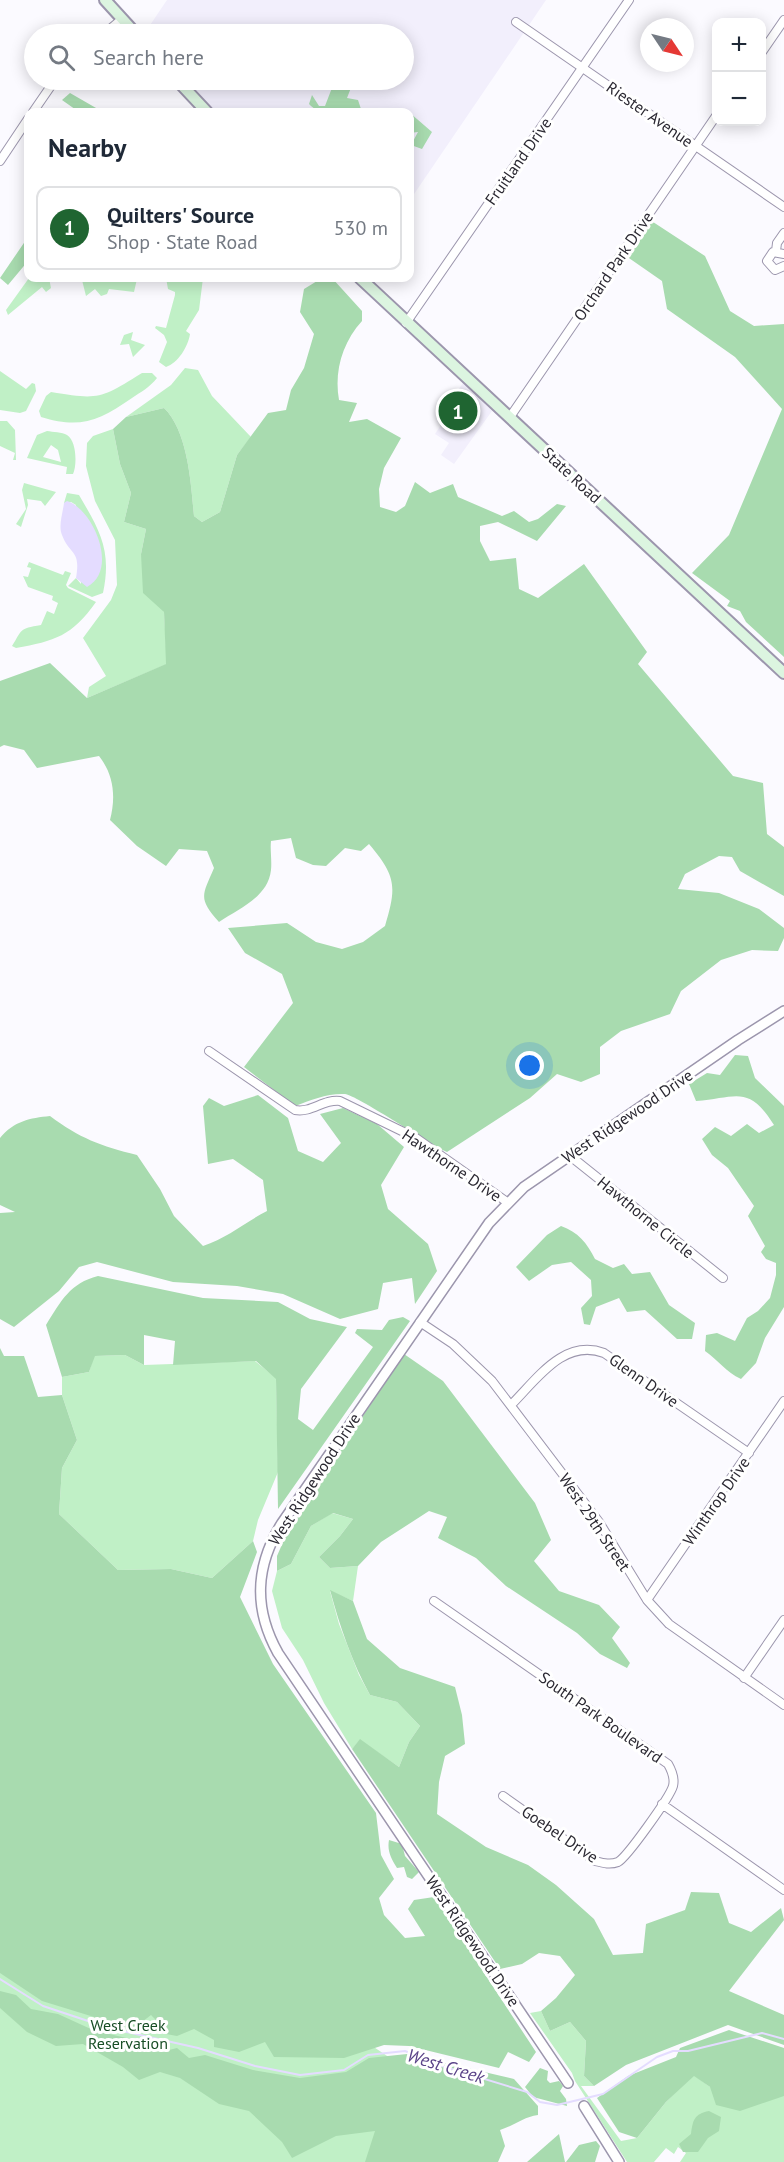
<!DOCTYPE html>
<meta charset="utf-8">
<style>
:root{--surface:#fff;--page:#f6f6f7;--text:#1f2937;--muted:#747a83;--line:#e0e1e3;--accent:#1f6531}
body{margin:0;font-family:"PT Sans",sans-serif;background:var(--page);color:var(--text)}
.controls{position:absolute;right:18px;top:18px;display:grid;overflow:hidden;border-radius:12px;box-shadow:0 3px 15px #0003}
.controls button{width:54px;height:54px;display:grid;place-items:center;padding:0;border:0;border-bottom:2px solid var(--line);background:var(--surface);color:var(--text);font:30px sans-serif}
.compass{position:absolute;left:640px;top:18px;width:54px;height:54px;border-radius:50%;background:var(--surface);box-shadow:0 3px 15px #0003;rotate:125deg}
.you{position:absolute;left:530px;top:1066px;width:21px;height:21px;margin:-15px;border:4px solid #fff;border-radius:50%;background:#1a73e8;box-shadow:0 0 0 9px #1a73e833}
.badge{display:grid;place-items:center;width:39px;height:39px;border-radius:50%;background:var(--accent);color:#fff;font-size:20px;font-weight:700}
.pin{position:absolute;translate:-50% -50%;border:3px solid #fff;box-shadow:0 2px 6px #0006}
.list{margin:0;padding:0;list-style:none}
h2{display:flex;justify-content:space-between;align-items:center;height:78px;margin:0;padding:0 24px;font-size:26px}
h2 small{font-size:20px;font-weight:400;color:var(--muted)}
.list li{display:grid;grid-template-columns:39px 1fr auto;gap:18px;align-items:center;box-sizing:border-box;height:84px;margin:0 12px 12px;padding:0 12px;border:2px solid var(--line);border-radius:12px}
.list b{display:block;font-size:22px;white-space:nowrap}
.list p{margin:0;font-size:20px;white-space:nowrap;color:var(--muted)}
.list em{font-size:20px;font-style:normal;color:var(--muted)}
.icon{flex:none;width:33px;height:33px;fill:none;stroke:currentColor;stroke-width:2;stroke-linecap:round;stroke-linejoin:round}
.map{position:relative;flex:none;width:784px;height:2162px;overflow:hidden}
.search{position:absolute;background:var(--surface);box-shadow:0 3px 15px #0003;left:24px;top:24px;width:390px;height:66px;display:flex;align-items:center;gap:15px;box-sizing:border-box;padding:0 21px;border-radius:33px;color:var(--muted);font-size:22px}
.panel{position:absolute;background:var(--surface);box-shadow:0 3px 15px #0003;left:24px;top:108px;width:390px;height:174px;border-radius:12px}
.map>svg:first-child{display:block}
.built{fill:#f2effc}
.green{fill:#c0f0c6;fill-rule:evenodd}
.forest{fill:#a8dbaf}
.water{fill:#e4dcff}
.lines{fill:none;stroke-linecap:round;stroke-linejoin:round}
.stream{stroke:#e4dcff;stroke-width:2}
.minor-casing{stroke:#9c96ad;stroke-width:10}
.tertiary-casing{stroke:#9c96ad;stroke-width:12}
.secondary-casing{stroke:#9c96ad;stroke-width:14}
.minor{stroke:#fff;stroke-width:8}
.tertiary{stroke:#fff;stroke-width:9}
.secondary{stroke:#dcf5e0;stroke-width:10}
.labels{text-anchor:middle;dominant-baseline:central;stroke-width:6;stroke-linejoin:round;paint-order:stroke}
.street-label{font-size:16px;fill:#2b2932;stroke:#fff}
.park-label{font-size:16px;fill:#184e26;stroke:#fff}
.water-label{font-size:18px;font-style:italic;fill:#5a4388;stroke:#fff}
</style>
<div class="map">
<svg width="784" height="2162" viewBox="0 0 784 2162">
<rect width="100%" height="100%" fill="#fbfaff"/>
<path class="built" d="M167 0H546L410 200V112H212L182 80H404V34H144Z
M463 383 492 411 454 464 441 455 449 443 435 434 441 425 437 421Z"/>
<path class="green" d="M29 278H49L51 288 46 292 42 287 8 315 6 310Z
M68 278H163L137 279 134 292 109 289 107 294 101 296 95 289 86 296 82 280 71 281Z
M166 278H203L199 310 186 331 190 334C188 347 178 363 166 367L159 362 167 342 164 335 155 328 156 326 166 328 175 295V292L168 289Z
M133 332 131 340 145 345 133 357 129 344 120 345 124 335Z
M185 368 198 370 212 396 251 437 237 455 220 512 202 522 194 516C191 484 188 431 164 408L126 417 171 385Z
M0 371 26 389 32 383 35 384 36 391 26 411 20 413 0 410Z
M142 373H152L157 378C150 387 141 392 132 398 99 421 80 429 41 417L39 411 46 396 51 392C99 400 100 399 142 373Z
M0 421H7L15 430 16 460H13L15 453 0 446Z
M113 429 120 464 131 493 124 522 146 529 141 554 164 612 167 664 87 698 89 687 106 676 83 638 111 600 117 585 115 540 95 501 86 466 87 443 93 436Z
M47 431C53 432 62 432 67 435 77 441 77 466 73 474H66L67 467 27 458 37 435ZM51 445 58 450 61 462 43 457Z
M24 483 56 492 45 506 41 501 27 499 28 505 21 527 16 524 26 509 22 490Z
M67 493 79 495C100 531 112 550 103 593L92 597 68 586 76 578 81 584 76 505 71 502 64 503Z
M29 562 63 575 65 571 71 573 66 585 68 588 96 602C72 636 55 641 16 648L12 646C23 629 18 629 41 625L47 611 54 614 58 603 52 600 53 596 28 587 23 576 28 577 31 568 27 567Z
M125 1355 144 1365 255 1361 276 1378 278 1472 258 1520 253 1541 212 1578 171 1569 118 1570 59 1514 62 1468 77 1440 62 1395V1377L89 1372 94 1356Z
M332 1513 353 1519 340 1536 319 1557 330 1568 358 1566 353 1601 330 1591 339 1624 359 1675 370 1695 397 1702 420 1726 409 1742 399 1767 360 1740 352 1749 324 1703 303 1660 282 1628 272 1591 277 1571 291 1564 311 1526Z
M0 1794 458 2104 416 2162H0Z
M541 2011 550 2031 570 2022 586 2041 584 2076 594 2086H581L621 2141 637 2138 666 2102 694 2075 710 2087 784 2096V2162H680L686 2153 678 2147 674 2154 666 2148 654 2162H627L575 2081 572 2073 530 2013Z"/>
<path class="forest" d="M335 80H354L347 98 358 100 362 112H345L339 108C326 115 318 113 309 104L312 95 319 106H325Z
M70 93 103 112H79L62 100Z
M410 113 432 132 422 149 411 145 418 132 410 133Z
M650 220 705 256 730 311 754 326 784 324V657L746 622 740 611 727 606 730 601 692 573 729 535 782 409 735 357 667 309 662 281 626 256Z
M28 237V261L8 285 0 278Z
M322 278H332L362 311V321C342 343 334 372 339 400L357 403 349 422 367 419 401 438 384 468 379 489 380 507 396 512 405 506 415 482 430 493 453 484 458 497 502 516 514 511 529 522 538 519 557 504 566 506 537 541 498 522 480 526V541L490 561 516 558 519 589 538 598 584 564 647 652 638 664 733 776 763 783 767 834 784 847V896L740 871 732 857 719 856 685 874 678 889 719 893 759 909 784 928V938L778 951 752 950 721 960 681 991 670 1014 621 1031 600 1047V1074L581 1082 557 1074 530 1098 447 1152C428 1143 356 1095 345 1094 328 1093 311 1100 295 1106L244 1067 293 1003 282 974 245 953 228 928 287 923 316 942 342 949 363 942 385 926C397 886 396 876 369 844L361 851 345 848 326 866 313 865 296 858 291 838 271 841C270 850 272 860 271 870 268 897 240 908 219 922 198 898 202 896 214 868L207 851 179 849 166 866 137 846 110 820C116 797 114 775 99 756L37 768 24 750 4 745 0 747V681L50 663 87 698 166 664 164 612 143 593 141 554 146 529 124 522 131 493 120 464 113 429 126 417 164 408C188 431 191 484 194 516L202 522 220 512 237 455 268 413 286 410 291 390 304 368 314 334 300 312 304 289Z
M735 1055 748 1056 755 1078 784 1106V1307L765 1338 756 1363 741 1379C726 1372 718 1360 705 1351L706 1335 717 1333 735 1341 747 1318 758 1311 770 1298 776 1275V1263L766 1259 761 1252 765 1246 748 1216 754 1206 728 1168 712 1155 702 1139 715 1127 731 1136 747 1124 759 1133 774 1125C748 1084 737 1098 696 1101L689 1084 707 1073 720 1075Z
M258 1095 288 1118 298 1151 323 1162 341 1143 320 1114 343 1108 377 1124 404 1147 381 1185 388 1209 428 1244 437 1271 415 1304 412 1278 383 1283 378 1309 340 1319 283 1294 237 1286 173 1282 97 1262 79 1267 59 1291 14 1327 0 1319V1213L15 1212 0 1205V1138C14 1121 30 1118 50 1116 79 1138 101 1146 137 1155L160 1189 174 1216 203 1246C227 1238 244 1223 267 1211L263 1180 233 1159 208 1164 203 1106 209 1098 224 1106Z
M561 1226C578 1232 587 1243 595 1259L613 1268 624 1264 632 1274 650 1272 669 1305 695 1323 692 1339H677L645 1310 627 1312 619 1298 596 1307 590 1325 584 1324 581 1308 592 1296 591 1280 571 1262 552 1265 529 1281 516 1267 547 1235Z
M98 1276 203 1298 278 1302 310 1319 347 1327 301 1389 298 1419 313 1430 373 1347 355 1333 357 1329 382 1330 389 1320 403 1317 410 1321 278 1509 276 1379 256 1361 173 1365 175 1341 144 1335V1365L125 1355 95 1356 89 1372 62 1377 46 1325C61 1301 70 1283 98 1276Z
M0 1348 4 1356H24L38 1397 62 1395 77 1440 62 1468 59 1514 118 1570 171 1569 212 1578 253 1541 257 1552 240 1597 273 1664 376 1813 381 1855 394 1879 379 1898 384 1915 405 1938 425 1936 408 1909 414 1900 434 1897 536 2052 529 2062 508 2052 499 2068 409 2046 384 2045 344 2058 274 2057 265 2042 239 2052 214 2047V2040L194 2029 177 2036 155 2032 160 2024 151 2015 133 2029 42 2001 0 1973Z
M404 1354 443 1381 535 1503 551 1540 534 1561 559 1591 599 1605 620 1627 612 1638 630 1663 627 1668 600 1654 577 1633 506 1586 476 1558 438 1538 447 1517 429 1511 381 1542 358 1566 330 1568 319 1557 340 1536 353 1519 333 1513 311 1526 291 1564 277 1571V1556L290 1526Z
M330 1590 353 1601 367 1639 400 1668 455 1687 462 1715 465 1744 445 1756 439 1782 437 1814 486 1847 528 1865 556 1885 594 1919 613 1955 643 1953 646 1924 685 1910 691 1892 719 1893 729 1923 751 1932 781 1908 784 1920 729 1991 784 2015V2045L728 2025 626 2065 594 2086 584 2076 586 2041 570 2022 550 2031 541 2011 556 1998 575 1975 560 1956 539 1953 522 1964 500 1969 352 1749 360 1739 399 1767 409 1742 420 1726 397 1702 370 1695C352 1662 340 1627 330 1590Z
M389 1840 402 1844 405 1856 419 1872 412 1879 407 1877 404 1867 397 1868C391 1858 387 1851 389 1840Z
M0 1991 16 1995 31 2009 58 2014 93 2030 147 2043 161 2052 177 2048 189 2058 205 2055 253 2070 300 2078 346 2072 369 2058 407 2054 514 2079 538 2106V2115C523 2117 514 2126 500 2130L505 2146 498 2162H365L375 2131 336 2136 292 2158 282 2142 249 2111 219 2104 180 2078 160 2072 139 2080 123 2067 83 2044 56 2046 27 2032 0 2008Z
M729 2030 784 2048V2096L740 2111 716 2105 710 2087 694 2076 666 2102 637 2138 619 2132 597 2098 628 2076 676 2057 680 2048Z
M540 2068 548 2071 547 2080 550 2083 559 2081 563 2086 560 2091 566 2099 567 2106 533 2097 525 2087Z
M709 2111 721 2117 719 2131 708 2138 698 2152H683L679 2144 691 2134C693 2120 694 2114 709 2111Z
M559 2134 565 2162H527Z
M596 2141 600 2146 595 2162H566L579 2145Z"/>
<path class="water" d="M67 501C92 508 120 569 87 587L76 578C81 549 70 556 62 535 58 526 63 512 64 503Z"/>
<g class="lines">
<path class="stream" d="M0 1979 43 2006 109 2028 198 2048 255 2066 300 2075 344 2070 368 2055 405 2051 442 2066 527 2092 540 2102 557 2105 603 2094 657 2057 673 2051H688L762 2033 784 2039"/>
<g class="minor-casing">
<path id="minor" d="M516 22 784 207
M104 34 122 19
M762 52 784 20
M33 112 55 80
M0 161 28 119
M776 251 777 243 784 233
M784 254 773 252 767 261 775 270 784 266
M406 323 629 0
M510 417 716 116
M209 1051 295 1110C312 1113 323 1099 340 1101L416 1138 507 1202
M569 1155 723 1278
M420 1322 453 1344 492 1381 599 1522 647 1600 669 1624 784 1705
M511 1405C537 1379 564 1338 604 1353L749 1453
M647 1600 784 1401
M434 1601 668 1764C672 1771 675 1778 673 1786 670 1797 627 1857 618 1862 610 1865 603 1863 595 1861L503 1796
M744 1678 784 1620
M662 1804 784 1890"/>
</g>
<g class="tertiary-casing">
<path id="tertiary" d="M568 2083 278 1653C253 1608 255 1566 282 1523L489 1223 524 1187 738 1040 784 1011
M584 2106 619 2162"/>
</g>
<g class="secondary-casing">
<path id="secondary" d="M105 0 136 34
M177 80 207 112
M360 278 784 673"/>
</g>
<use href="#minor" class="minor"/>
<use href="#tertiary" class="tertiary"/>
<use href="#secondary" class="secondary"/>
</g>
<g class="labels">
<g class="street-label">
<text transform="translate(650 114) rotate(35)">Riester Avenue</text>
<text transform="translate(518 161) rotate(-55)">Fruitland Drive</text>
<text transform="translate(613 266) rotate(-56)">Orchard Park Drive</text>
<text transform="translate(572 475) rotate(43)">State Road</text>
<text transform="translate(627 1116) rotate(-34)">West Ridgewood Drive</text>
<text transform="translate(452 1165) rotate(34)">Hawthorne Drive</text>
<text transform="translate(646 1217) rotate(39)">Hawthorne Circle</text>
<text transform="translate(644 1380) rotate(35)">Glenn Drive</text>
<text transform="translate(314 1479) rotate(-57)">West Ridgewood Drive</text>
<text transform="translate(716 1501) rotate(-55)">Winthrop Drive</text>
<text transform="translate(595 1522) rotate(56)">West 29th Street</text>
<text transform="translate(601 1717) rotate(35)">South Park Boulevard</text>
<text transform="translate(560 1834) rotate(34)">Goebel Drive</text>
<text transform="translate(473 1941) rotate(56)">West Ridgewood Drive</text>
</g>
<g class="park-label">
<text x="128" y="2025">West Creek<tspan x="128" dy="18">Reservation</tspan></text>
</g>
<g class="water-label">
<text transform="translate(446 2066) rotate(17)">West Creek</text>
</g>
</g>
</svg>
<div class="controls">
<button>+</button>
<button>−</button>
</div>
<svg class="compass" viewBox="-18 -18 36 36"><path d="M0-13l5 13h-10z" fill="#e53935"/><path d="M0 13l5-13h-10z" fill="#747a83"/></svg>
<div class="you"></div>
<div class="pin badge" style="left:458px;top:411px">1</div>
<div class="search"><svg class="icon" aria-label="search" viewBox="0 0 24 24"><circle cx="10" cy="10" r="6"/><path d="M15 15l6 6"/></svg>Search here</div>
<section class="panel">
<h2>Nearby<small></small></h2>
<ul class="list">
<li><span class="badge">1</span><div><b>Quilters' Source</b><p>Shop · State Road</p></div><em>530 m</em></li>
</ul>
</section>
</div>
